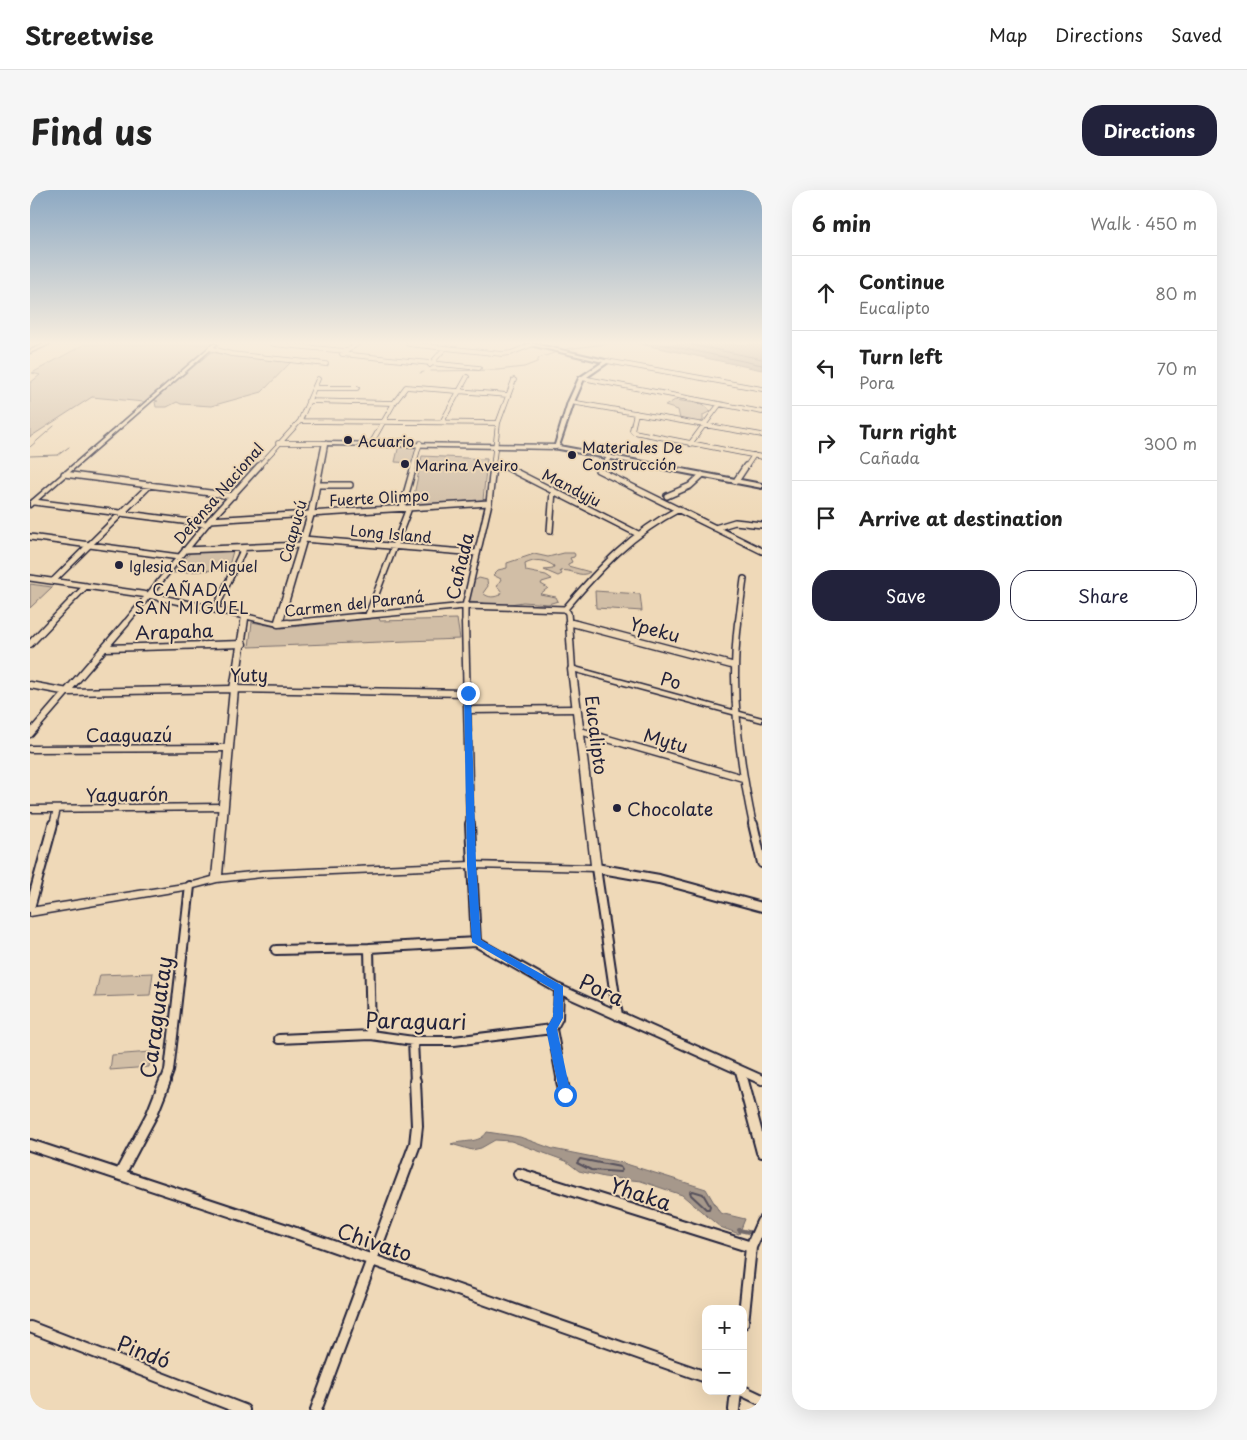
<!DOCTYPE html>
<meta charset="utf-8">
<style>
:root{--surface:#fff;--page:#f6f6f6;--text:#222;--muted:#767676;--line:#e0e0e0;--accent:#22223b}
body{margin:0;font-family:"Playpen Sans",sans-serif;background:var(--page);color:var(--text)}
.controls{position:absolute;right:15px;bottom:15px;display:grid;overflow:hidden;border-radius:10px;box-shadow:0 5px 20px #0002}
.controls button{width:45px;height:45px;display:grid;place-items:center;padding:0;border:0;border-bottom:1px solid var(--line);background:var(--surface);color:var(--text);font:25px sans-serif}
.stop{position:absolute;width:15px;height:15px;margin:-11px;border:4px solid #1a73e8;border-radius:50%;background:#fff}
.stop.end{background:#1a73e8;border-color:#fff;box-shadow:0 1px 5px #0008}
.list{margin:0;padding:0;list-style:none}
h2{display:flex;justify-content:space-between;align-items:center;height:65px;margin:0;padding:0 20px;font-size:21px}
h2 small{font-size:16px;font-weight:400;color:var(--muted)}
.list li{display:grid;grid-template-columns:32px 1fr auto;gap:15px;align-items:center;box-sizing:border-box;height:75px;padding:0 20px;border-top:1px solid var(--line)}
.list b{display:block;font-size:19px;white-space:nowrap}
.list p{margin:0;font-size:16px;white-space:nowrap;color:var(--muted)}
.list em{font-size:16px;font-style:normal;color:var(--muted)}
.actions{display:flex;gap:10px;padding:15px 20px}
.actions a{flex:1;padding:11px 0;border:1px solid var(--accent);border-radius:20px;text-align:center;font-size:18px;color:var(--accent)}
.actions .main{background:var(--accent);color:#fff}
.icon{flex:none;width:28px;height:28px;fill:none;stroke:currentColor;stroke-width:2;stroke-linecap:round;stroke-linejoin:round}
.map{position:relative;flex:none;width:732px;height:1220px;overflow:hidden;border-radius:20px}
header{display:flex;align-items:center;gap:30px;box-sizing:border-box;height:70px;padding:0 25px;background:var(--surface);border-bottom:1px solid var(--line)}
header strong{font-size:24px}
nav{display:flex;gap:28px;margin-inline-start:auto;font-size:18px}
.intro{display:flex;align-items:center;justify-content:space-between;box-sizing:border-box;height:120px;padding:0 30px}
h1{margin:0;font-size:35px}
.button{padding:12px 22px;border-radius:20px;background:var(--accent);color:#fff;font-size:18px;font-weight:700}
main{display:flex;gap:30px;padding:0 30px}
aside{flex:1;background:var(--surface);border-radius:20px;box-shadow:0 5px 20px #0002}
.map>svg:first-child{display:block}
.green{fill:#d1bea6;stroke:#7a7070}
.water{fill:#a6988b;stroke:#71696b}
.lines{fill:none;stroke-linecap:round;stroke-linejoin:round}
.shore-far1{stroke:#57515b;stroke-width:1}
.shore{stroke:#57515b;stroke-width:2}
.stream-far1{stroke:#71696b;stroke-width:1}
.stream{stroke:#71696b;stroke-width:4}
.minor-far4-casing{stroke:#22223b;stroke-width:5.5}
.minor-far3-casing{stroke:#22223b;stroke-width:8}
.minor-far2-casing{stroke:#22223b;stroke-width:9}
.minor-far1-casing{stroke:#22223b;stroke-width:12}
.minor-casing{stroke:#22223b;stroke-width:14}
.tertiary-casing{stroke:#22223b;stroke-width:3}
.secondary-casing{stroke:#22223b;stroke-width:4}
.minor-far4{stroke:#efd9b8;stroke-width:4}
.minor-far3{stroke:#efd9b8;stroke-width:5}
.minor-far2{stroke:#efd9b8;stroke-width:6}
.minor-far1{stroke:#efd9b8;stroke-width:8}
.minor{stroke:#efd9b8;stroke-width:10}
.tertiary{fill:#efd9b8;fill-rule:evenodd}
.secondary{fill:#efd9b8;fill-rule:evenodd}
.route{fill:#1a73e8}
.poi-dot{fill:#22223b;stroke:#efd9b8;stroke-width:2}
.labels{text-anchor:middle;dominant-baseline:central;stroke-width:4;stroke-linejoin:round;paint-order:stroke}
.far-poi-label{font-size:15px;fill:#22223b;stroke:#efd9b8;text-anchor:start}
.far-street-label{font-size:15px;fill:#22223b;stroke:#efd9b8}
.far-quarter-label{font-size:16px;letter-spacing:1px;fill:#22223b;stroke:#efd9b8}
.street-label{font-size:18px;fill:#22223b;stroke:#efd9b8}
.poi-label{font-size:18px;fill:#22223b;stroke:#efd9b8;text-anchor:start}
.near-street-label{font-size:21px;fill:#22223b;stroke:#efd9b8}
</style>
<header>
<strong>Streetwise</strong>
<nav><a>Map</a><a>Directions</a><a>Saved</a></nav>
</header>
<div class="intro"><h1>Find us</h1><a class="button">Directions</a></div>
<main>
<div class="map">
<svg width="732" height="1220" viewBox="0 0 732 1220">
<rect width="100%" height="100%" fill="#efd9b8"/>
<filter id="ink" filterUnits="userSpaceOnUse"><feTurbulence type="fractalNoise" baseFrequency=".02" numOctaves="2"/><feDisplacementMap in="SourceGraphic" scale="10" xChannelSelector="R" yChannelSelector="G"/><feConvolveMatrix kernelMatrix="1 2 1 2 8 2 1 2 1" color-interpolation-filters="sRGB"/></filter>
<g filter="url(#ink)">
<path class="green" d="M55 154H183L114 212 62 207 0 247V193L10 185 2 183Z
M181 162 191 164 261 172 232 202 181 216 151 214 147 212 137 217H126L125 212 128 211 124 210Z
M645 210 673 214 681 221 673 225V231C666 234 656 232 650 229L648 220 635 216Z
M369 255 388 256 384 273 365 272Z
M392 266 457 269 453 310 382 315Z
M203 361 198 379 143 383 160 363Z
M534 363H544L545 365 544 367 540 368 542 372 538 374V376L560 382C550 389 541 378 530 381L532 384 528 386 514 380 523 379 524 376C513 369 506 369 495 374L496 381 516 385 522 389 512 392 511 394 518 398 510 404 526 407 528 411 518 414 493 412 474 415 438 412 442 392 449 388 457 390 458 396 453 403C458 408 465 408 471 404L472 402 467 396 471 389 463 385 468 380 477 378V373L504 364 518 367Z
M0 394 22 397 0 418Z
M565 401 610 404 612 421 566 418Z
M349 428 350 431 427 429 430 449 219 457 222 432 252 438Z
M123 783 120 805 65 807 70 785Z
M121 862 119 877 80 880 82 865Z"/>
<path class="water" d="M610 154H732V180Z
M457 942 490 947 523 959 593 973 676 999 690 1023 715 1029 709 1044 690 1037 652 1005 611 991 574 987 549 981 536 971 481 951 465 950 451 958 442 960 421 954C432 950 450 954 457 942Z"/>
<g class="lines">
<path class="shore-far1" d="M631 154 732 175
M658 154 732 169"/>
<path class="shore" d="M550 969 590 977 592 980 590 982 561 980 547 973Z
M663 1001 673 1004 680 1016 679 1019H676L661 1005 660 1002Z"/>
<path class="stream-far1" d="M401 181 468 180 494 177 507 172 509 168 536 159 576 154
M390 183 394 182
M0 257 24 236
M0 266 28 265 39 257"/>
<path class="stream" d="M709 1040 723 1043"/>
<g class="minor-far4-casing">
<path id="minor-far4" d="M243 154 315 161
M327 154 312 164 449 178
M378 154 472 164 481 163 501 155
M180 158 201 164 296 174
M577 171 732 199
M400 175 415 158
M552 188 732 222
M284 198H327
M278 211 364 213
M541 212 732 245
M606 223 602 240 604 242 732 267
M270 231 468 233
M412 232 437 187
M342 252 364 213 376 197 478 205
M248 253H295
M660 254 689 215
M464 275 476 277
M228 277 270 231 288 189
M383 277 390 253
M463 277 468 233 484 190
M571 277 580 267
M716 277 724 265"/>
</g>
<g class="minor-far3-casing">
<path id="minor-far3" d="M470 276 476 277 608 344
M572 276 568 280 732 361
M34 284 203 306
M706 291 716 276
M287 295H320
M637 306 660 296 672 285
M4 312 176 334
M372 318 384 276
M180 330 459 313
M685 338 705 332 732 335
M520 341 523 300
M0 347 149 367
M273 349 447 363
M155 360 271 355
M0 388 118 405 215 426
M23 391 120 295
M185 420 214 358
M338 425 379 318
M538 432 547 434
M19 434 56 396
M95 434 180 330 229 276
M248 434 435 416 535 419
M435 434V416L459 313 463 276
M539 434 538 423 535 419C569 379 602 343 649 319
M708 434 714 389"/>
</g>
<g class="minor-far2-casing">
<path id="minor-far2" d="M435 433 440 635
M539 433 542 479
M542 433 705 476
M708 433C700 501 709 569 723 635
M248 434 258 433
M0 454 20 433
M76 458 213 454
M0 495 38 502 204 499 437 503
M439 520 547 519
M550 541 713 588
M0 544 96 433
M0 559 199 558
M0 619 194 617
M23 635 27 619"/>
</g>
<g class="minor-far1-casing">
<path id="minor-far1" d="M440 634 446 752
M723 634 732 673
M0 718 23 634
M339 758 341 845
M246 760 339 758 446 752 529 799 732 890
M529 799 528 828 522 839 532 892
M588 826 566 678 629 689 732 717
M249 849 341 845 383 851H424L522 839
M383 851 385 892
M710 881 713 892
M135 892 139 881 160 696"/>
</g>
<g class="minor-casing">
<path id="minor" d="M532 891 535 905
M713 891 732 962
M0 955 254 1039 676 1187
M90 984 122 924 135 891
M489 984 721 1057
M713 1133 721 1057 732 1032
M0 1137 214 1220
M713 1201 732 1210
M286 1220 385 954 387 936 385 891
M704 1220 706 1201"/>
</g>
<g class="tertiary-casing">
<path id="tertiary" d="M15 154H20L0 163V160Z
M183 154H187L0 317V312Z
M293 252 526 255 529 257 526 259 297 255 284 324 252 434 248 436 218 429 208 499 192 685 232 681 441 672 561 675 538 479 539 477H545L732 528V532L546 482 571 678 569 680 566 681 441 678 232 687 187 692 160 699 0 726V718L160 693 182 687 200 499 212 426 215 424 245 431 278 324Z"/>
</g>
<g class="secondary-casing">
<path id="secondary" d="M496 154H504L580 171 554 189 544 212 529 256 732 294V298L524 258 538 212 549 188 573 172Z"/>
</g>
<use href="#minor-far4" class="minor-far4"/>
<use href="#minor-far3" class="minor-far3"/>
<use href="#minor-far2" class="minor-far2"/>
<use href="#minor-far1" class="minor-far1"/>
<use href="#minor" class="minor"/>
<use href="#tertiary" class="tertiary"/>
<use href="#secondary" class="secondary"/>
</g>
</g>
<linearGradient id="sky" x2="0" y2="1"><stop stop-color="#8da9c3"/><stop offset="0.47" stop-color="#f8eedf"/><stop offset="1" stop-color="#f8eedf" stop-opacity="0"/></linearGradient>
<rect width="732" height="325" fill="url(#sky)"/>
<path class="route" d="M438 501 441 503 446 675 451 750 533 796V828L527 839 541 905 535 910 530 905 516 839 523 827 524 800 442 752 437 675 434 503Z"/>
<g class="poi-dot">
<circle cx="318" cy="250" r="5"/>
<circle cx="542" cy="265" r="5"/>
<circle cx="375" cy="274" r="5"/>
<circle cx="89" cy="375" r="5"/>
<circle cx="587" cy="618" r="5"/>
</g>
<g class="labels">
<g class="far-poi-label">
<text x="328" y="250">Acuario</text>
<text x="552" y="256">Materiales De<tspan x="552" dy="17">Construcción</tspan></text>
<text x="385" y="274">Marina Aveiro</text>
<text x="99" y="375">Iglesia San Miguel</text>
</g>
<g class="far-street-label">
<text transform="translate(542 297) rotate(27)">Mandyju</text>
<text transform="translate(188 303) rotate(-49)">Defensa Nacional</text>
<text transform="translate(349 307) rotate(-3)">Fuerte Olimpo</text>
<text transform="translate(262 341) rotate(-74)">Caapucú</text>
<text transform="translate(361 343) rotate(5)">Long Island</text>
<text transform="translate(324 413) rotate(-6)">Carmen del Paraná</text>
</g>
<g class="far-quarter-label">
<text x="162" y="399">CAÑADA<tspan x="162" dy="18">SAN MIGUEL</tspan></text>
</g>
<g class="street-label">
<text transform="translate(429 376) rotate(-77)">Cañada</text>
<text transform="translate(625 439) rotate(15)">Ypeku</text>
<text transform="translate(144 441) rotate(-2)">Arapaha</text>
<text x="219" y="484">Yuty</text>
<text transform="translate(641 490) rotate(15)">Po</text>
<text x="99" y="544">Caaguazú</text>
<text transform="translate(567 545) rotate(83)">Eucalipto</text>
<text transform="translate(636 550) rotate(16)">Mytu</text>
<text transform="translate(97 604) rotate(-1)">Yaguarón</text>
</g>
<g class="poi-label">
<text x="597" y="618">Chocolate</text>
</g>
<g class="near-street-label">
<text transform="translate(572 799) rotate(25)">Pora</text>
<text transform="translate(125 827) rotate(-82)">Caraguatay</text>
<text transform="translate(386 830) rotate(1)">Paraguari</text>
<text transform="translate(611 1003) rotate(18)">Yhaka</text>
<text transform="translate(345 1051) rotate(19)">Chivato</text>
<text transform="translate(114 1161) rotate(21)">Pindó</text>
</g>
</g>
</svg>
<div class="controls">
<button>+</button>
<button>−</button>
</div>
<div class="stop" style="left:535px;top:905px"></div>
<div class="stop end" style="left:438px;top:503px"></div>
</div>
<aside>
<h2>6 min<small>Walk · 450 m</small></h2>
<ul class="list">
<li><svg class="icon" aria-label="ahead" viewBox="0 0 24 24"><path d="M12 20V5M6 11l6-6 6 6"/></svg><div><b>Continue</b><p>Eucalipto</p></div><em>80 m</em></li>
<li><svg class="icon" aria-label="left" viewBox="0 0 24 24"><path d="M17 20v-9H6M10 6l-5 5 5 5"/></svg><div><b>Turn left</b><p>Pora</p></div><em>70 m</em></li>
<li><svg class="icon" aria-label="right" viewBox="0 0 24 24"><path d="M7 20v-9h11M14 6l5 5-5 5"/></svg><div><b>Turn right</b><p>Cañada</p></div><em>300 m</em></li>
<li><svg class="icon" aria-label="arrive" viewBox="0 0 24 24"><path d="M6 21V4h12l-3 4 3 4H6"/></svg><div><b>Arrive at destination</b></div></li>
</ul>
<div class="actions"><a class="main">Save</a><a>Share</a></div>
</aside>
</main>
